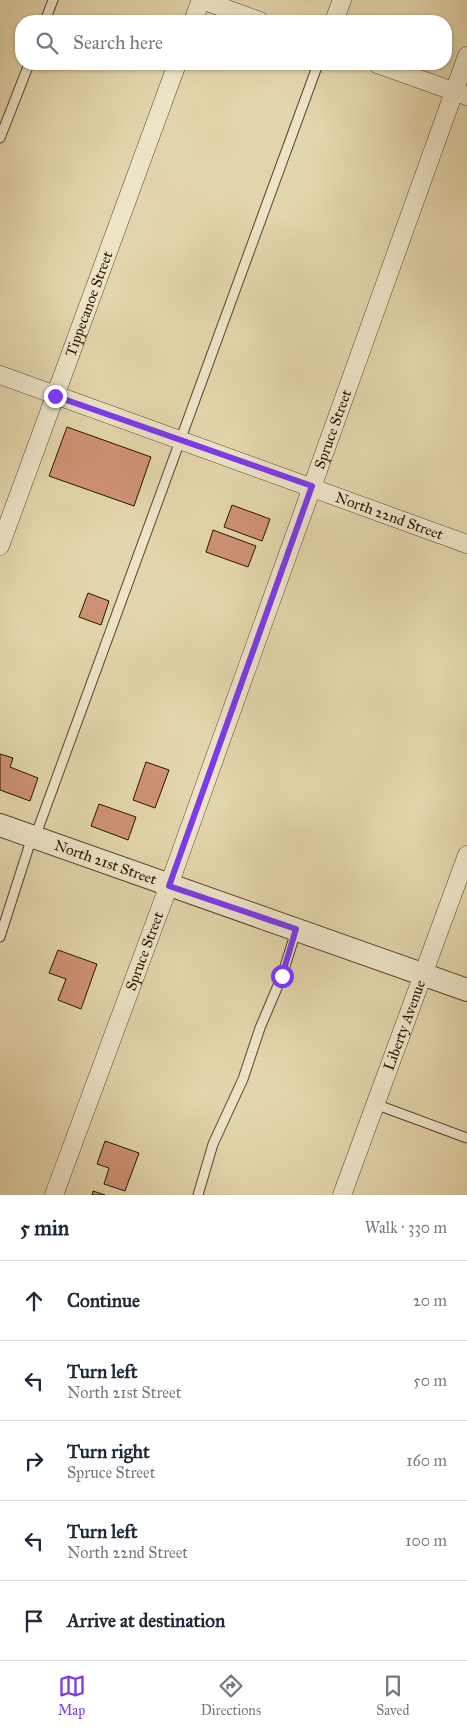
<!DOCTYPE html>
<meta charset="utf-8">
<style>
:root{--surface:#fff;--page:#f2f2f3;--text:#1f2937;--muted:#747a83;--line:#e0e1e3;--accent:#7c3aed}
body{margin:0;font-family:"IM FELL Great Primer",serif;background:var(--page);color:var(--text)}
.stop{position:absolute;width:15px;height:15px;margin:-11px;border:4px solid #7c3aed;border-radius:50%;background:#fff}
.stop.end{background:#7c3aed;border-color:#fff;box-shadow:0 1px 5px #0008}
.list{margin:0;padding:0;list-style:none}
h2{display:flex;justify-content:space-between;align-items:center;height:65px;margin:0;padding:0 20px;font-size:21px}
h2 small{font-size:16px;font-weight:400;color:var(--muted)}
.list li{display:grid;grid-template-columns:32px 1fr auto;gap:15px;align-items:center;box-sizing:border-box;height:80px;padding:0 20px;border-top:1px solid var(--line)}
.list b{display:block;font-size:19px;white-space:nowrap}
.list p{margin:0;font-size:16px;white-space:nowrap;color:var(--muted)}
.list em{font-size:16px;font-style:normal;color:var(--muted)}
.icon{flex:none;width:28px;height:28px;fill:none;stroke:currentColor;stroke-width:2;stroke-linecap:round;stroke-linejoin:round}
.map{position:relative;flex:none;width:467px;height:1195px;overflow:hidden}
.search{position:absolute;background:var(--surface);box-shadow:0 1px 4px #0004;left:15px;right:15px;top:15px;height:55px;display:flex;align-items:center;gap:12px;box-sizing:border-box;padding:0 18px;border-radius:20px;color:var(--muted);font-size:19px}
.sheet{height:465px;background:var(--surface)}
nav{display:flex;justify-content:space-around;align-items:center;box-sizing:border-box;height:70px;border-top:1px solid var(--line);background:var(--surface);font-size:14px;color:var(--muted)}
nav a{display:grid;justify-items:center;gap:2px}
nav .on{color:var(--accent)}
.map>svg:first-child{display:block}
.building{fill:#ce9274;stroke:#271400}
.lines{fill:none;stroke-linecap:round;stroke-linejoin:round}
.service-casing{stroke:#56442b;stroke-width:11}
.minor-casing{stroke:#56442b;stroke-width:19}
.tertiary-casing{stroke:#56442b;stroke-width:24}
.service{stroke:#ede4c8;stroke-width:9}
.minor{stroke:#ede4c8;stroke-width:18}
.tertiary{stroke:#ede4c8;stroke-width:22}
.route{stroke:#7c3aed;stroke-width:6}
.labels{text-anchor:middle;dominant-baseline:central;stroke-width:4;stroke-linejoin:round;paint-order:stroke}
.street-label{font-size:15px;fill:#271400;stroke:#ede4c8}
</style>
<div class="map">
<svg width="467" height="1195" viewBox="0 0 467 1195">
<rect width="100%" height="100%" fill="#e3d5ab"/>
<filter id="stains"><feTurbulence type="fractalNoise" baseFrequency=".004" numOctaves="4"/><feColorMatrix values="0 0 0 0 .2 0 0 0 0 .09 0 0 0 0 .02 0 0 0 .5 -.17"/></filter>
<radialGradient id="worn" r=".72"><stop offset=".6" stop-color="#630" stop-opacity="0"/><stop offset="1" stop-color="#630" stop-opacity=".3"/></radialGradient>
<path class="building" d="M67 427 151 457 134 506 49 476Z
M232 505 270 519 262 541 224 527Z
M213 530 256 546 248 567 206 552Z
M88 593 109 601 101 625 79 617Z
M0 754 13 758 10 767 38 778 30 801 0 790Z
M146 762 169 770 155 808 133 800Z
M99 804 136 817 128 840 91 826Z
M58 950 97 964 81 1009 58 1000 66 979 49 973Z
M105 1141 139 1153 125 1191 104 1184 109 1168 97 1164Z
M93 1191 105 1195H92Z"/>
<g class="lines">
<g class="service-casing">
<path id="service" d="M45 21 53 0
M0 138 29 64
M35 837 318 64
M0 937 32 837
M375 1104 467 1138
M198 1195 213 1144 243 1079 260 1028 282 976 296 931"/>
</g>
<g class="minor-casing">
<g id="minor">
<path d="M202 0 260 21"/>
<path d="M193 21 201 0"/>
<path d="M334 21 342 0"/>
<path d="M377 64 467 96"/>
<path id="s1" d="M0 375 467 544"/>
<path id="s2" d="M0 546 177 64"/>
<path id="s3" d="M54 1195 169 885 467 56"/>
<path id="s4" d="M342 1195 467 855"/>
</g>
</g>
<g class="tertiary-casing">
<g id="tertiary">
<path id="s5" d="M0 825 467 990"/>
</g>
</g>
<use href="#service" class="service"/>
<use href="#minor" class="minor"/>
<use href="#tertiary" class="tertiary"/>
</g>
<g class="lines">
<path class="route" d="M55 396 312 486 169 886 296 929 282 976"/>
</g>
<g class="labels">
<g class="street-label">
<text stroke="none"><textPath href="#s2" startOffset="258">Tippecanoe Street</textPath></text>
<text stroke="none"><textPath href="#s3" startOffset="815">Spruce Street</textPath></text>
<text stroke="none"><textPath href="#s1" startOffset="414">North 22nd Street</textPath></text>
<text stroke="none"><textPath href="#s5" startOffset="112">North 21st Street</textPath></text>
<text stroke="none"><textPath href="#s3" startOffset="260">Spruce Street</textPath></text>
<text stroke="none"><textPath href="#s4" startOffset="181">Liberty Avenue</textPath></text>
</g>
</g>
<rect width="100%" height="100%" filter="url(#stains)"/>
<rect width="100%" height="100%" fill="url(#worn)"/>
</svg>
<div class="stop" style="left:282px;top:976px"></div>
<div class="stop end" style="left:55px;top:396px"></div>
<div class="search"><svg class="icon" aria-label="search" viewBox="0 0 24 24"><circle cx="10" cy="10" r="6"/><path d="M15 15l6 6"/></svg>Search here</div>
</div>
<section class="sheet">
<h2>5 min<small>Walk · 330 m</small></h2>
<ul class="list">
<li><svg class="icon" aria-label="ahead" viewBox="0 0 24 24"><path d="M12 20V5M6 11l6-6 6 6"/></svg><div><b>Continue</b></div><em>20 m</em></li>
<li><svg class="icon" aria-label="left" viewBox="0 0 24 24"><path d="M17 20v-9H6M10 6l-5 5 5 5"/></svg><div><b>Turn left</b><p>North 21st Street</p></div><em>50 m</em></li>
<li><svg class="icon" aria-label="right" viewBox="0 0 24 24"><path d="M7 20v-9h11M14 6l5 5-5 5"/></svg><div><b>Turn right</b><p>Spruce Street</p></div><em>160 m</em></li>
<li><svg class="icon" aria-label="left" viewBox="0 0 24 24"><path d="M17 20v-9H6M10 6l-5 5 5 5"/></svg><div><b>Turn left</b><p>North 22nd Street</p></div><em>100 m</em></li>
<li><svg class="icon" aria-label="arrive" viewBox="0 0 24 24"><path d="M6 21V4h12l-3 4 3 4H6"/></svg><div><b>Arrive at destination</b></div></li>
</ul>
</section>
<nav>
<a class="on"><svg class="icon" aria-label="map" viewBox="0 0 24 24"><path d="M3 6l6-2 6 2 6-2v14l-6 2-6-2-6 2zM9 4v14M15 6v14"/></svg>Map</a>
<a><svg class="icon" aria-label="directions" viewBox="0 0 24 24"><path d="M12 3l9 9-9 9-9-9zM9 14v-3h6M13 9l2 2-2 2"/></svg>Directions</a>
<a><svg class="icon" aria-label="saved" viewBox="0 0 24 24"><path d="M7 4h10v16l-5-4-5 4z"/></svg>Saved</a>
</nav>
